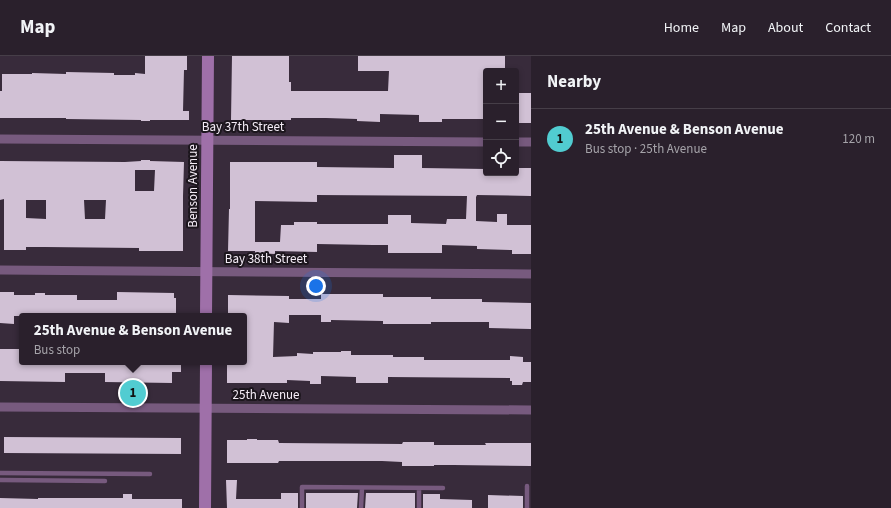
<!DOCTYPE html>
<meta charset="utf-8">
<style>
:root{--surface:#2a202c;--page:#322834;--text:#f1f3f6;--muted:#a5a3a9;--line:#463e48;--accent:#51ccd1}
body{margin:0;font-family:"Source Sans 3",sans-serif;background:var(--page);color:var(--text)}
.controls{position:absolute;right:12px;top:12px;display:grid;overflow:hidden;border-radius:4px;box-shadow:0 2px 6px #0003}
.controls button{width:36px;height:36px;display:grid;place-items:center;padding:0;border:0;border-bottom:1px solid var(--line);background:var(--surface);color:var(--text);font:20px sans-serif}
.you{position:absolute;left:316px;top:230px;width:14px;height:14px;margin:-10px;border:3px solid #fff;border-radius:50%;background:#1a73e8;box-shadow:0 0 0 6px #1a73e833}
.badge{display:grid;place-items:center;width:26px;height:26px;border-radius:50%;background:var(--accent);color:#111;font-size:13px;font-weight:700}
.pin{position:absolute;translate:-50% -50%;border:2px solid #fff;box-shadow:0 1px 4px #0006}
.popup{position:absolute;left:19px;top:257px;width:228px;height:52px;box-sizing:border-box;display:grid;place-content:center;border-radius:4px;background:var(--surface);filter:drop-shadow(0 1px 3px #0005);font-size:13px;white-space:nowrap;color:var(--muted)}
.popup b{font-size:15px;color:var(--text)}
.popup::after{content:'';position:absolute;left:50%;top:100%;margin-left:-8px;border:8px solid transparent;border-top-color:var(--surface)}
.list{margin:0;padding:0;list-style:none}
h2{display:flex;justify-content:space-between;align-items:center;height:52px;margin:0;padding:0 16px;font-size:17px}
h2 small{font-size:13px;font-weight:400;color:var(--muted)}
.list li{display:grid;grid-template-columns:26px 1fr auto;gap:12px;align-items:center;box-sizing:border-box;height:60px;padding:0 16px;border-top:1px solid var(--line)}
.list b{display:block;font-size:15px;white-space:nowrap}
.list p{margin:0;font-size:13px;white-space:nowrap;color:var(--muted)}
.list em{font-size:13px;font-style:normal;color:var(--muted)}
.icon{flex:none;width:22px;height:22px;fill:none;stroke:currentColor;stroke-width:2;stroke-linecap:round;stroke-linejoin:round}
.map{position:relative;flex:none;width:531px;height:452px;overflow:hidden}
header{display:flex;align-items:center;gap:24px;box-sizing:border-box;height:56px;padding:0 20px;background:var(--surface);border-bottom:1px solid var(--line)}
header strong{font-size:19px}
nav{display:flex;gap:22px;margin-inline-start:auto;font-size:14px}
main{display:flex}
aside{flex:1;background:var(--surface)}
.map>svg:first-child{display:block}
.building{fill:#d1c1d5;fill-rule:evenodd}
.lines{fill:none;stroke-linecap:round;stroke-linejoin:round}
.lane{stroke:#775a7e;stroke-width:4.5}
.street{stroke:#775a7e;stroke-width:9}
.secondary{stroke:#9f70a9;stroke-width:12}
.labels{text-anchor:middle;dominant-baseline:central;stroke-width:4;stroke-linejoin:round;paint-order:stroke}
.street-label{font-size:13px;fill:#f4ecf6;stroke:#1c161d}
</style>
<header>
<strong>Map</strong>
<nav><a>Home</a><a>Map</a><a>About</a><a>Contact</a></nav>
</header>
<main>
<div class="map">
<svg width="531" height="452" viewBox="0 0 531 452">
<rect width="100%" height="100%" fill="#382b3b"/>
<path class="building" d="M145 0H187V14H184L183 55H189V64H150V65H141V64L66 63V62H0V35H2V18H32V17L66 18V16L114 17V19H135V17L145 18Z
M232 0H289V26H291V35H388L389 15H358V0H505V15H486V63H442V66H419V59L380 58V66L357 65V63L326 62H291V64H231Z
M516 37H531V67H516Z
M394 99H422V112L486 113V117H516V112H531V140L477 139 476 141V165L497 166V158H507V169H531V198H512V194L477 193V190L442 189V197H388V189H373L317 188V196L275 195V198L255 197V195H228L229 153H230V106H317V111L394 112ZM317 139 467 140 466 163H447L446 168 411 167V159H388V168H317V166H294V169H281L280 186H255V145L317 146Z
M141 104H150V105L184 106 183 140V195H139V192L45 191H26V194H4V143L0 144V105L125 106 141 105ZM135 114H155L154 135H135ZM26 144H46V163L26 162ZM84 144H106L105 163H85Z
M0 236H14V239H35V237H45V239H77V244H117V236L174 237V242H176V260H14V268L0 267Z
M321 238H383V241H431V243H482V246L531 247V273L489 272V266H431V268H383V265L331 264V266H321V259H289V267L274 266 273 301 297 300V297L313 298V296H341V295H351V299H393V301H424V304H510V300L523 301V306H531V326H523L522 329H512V325H510V322L388 321V327H356V321L321 320V328H310V325L287 324V327H227V306H244V260H228V239L289 240V243H321Z
M0 293H22V306H181V316H172V327L105 326V317H65V326L0 325Z
M4 381 181 382V398L4 397Z
M247 383H257V384H278L279 387 402 388 403 386H434V389H486L485 387H531V410L454 409H434V410H402V406L382 405H279L278 407H227V384H247Z
M226 424H237L236 443H281V437H298V452H227Z
M306 437H358L357 452H306Z
M366 437H415V452H365Z
M123 438H132V443H182V452H0V442L38 443V442H123Z
M423 438H440V443L472 444V452H423Z
M488 439 523 440V452H488Z"/>
<g class="lines">
<path class="lane" d="M0 417 150 418
M0 424 105 425
M302 452V431L443 432
M361 452 362 432
M419 452V432
M527 452V430"/>
<path class="street" d="M0 83 486 86
M516 86H531
M0 214 531 218
M0 351 531 354"/>
<path class="secondary" d="M206 260 208 0
M205 452 206 306"/>
</g>
<g class="labels">
<g class="street-label">
<text x="243" y="71">Bay 37th Street</text>
<text transform="translate(193 130) rotate(-90)">Benson Avenue</text>
<text x="266" y="203">Bay 38th Street</text>
<text x="266" y="339">25th Avenue</text>
</g>
</g>
</svg>
<div class="controls">
<button>+</button>
<button>−</button>
<button><svg class="icon" aria-label="locate" viewBox="0 0 24 24"><circle cx="12" cy="12" r="6"/><path d="M12 2v4M12 18v4M2 12h4M18 12h4"/></svg></button>
</div>
<div class="you"></div>
<div class="pin badge" style="left:133px;top:337px">1</div>
<div class="popup"><b>25th Avenue &amp; Benson Avenue</b>Bus stop</div>
</div>
<aside>
<h2>Nearby<small></small></h2>
<ul class="list">
<li><span class="badge">1</span><div><b>25th Avenue &amp; Benson Avenue</b><p>Bus stop · 25th Avenue</p></div><em>120 m</em></li>
</ul>
</aside>
</main>
